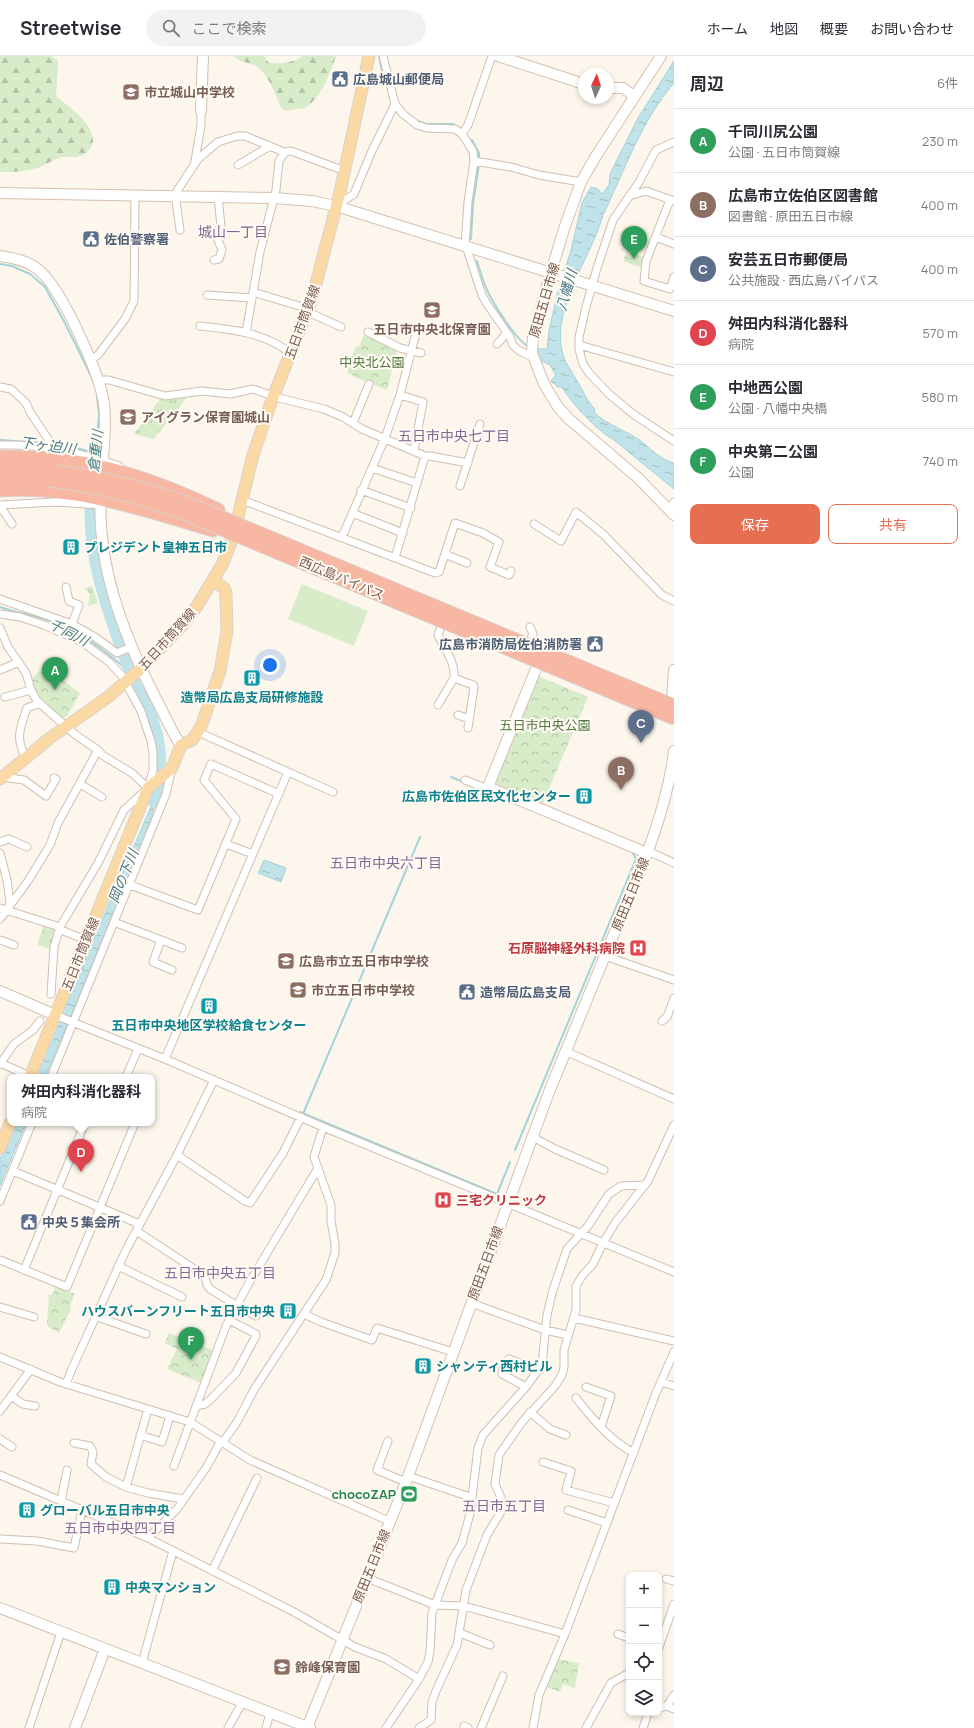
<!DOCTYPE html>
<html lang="ja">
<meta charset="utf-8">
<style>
:root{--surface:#fff;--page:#f2f2f3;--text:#2b2b33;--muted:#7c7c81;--line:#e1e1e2;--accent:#e76f51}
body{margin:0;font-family:Manrope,"Noto Sans JP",sans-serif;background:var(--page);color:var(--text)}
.controls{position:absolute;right:12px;bottom:12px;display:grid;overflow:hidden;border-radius:8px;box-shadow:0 2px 6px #0003}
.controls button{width:36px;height:36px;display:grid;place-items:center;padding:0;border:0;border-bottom:1px solid var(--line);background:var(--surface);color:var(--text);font:20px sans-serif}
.compass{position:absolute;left:578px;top:12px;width:36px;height:36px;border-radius:50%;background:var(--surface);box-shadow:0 2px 6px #0003;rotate:4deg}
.you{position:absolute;left:270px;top:609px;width:14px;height:14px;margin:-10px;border:3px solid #fff;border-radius:50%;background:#1a73e8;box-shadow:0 0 0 6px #1a73e833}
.badge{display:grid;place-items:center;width:26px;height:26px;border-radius:50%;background:var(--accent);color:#fff;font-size:13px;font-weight:700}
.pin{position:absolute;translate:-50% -33px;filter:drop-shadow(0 1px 2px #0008)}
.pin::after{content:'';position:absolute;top:21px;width:14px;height:12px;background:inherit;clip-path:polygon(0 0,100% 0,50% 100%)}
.popup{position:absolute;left:7px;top:1018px;width:148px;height:52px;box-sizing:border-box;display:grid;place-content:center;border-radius:8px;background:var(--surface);filter:drop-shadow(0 1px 3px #0005);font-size:13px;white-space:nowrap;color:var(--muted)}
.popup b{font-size:15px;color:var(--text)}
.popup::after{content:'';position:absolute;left:50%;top:100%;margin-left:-8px;border:8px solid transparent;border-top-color:var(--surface)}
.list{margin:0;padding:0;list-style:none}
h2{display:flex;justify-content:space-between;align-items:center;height:52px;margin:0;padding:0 16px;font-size:17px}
h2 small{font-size:13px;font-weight:400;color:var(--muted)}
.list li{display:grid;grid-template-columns:26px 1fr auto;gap:12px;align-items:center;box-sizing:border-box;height:64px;padding:0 16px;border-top:1px solid var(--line)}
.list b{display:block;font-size:15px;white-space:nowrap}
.list p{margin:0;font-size:13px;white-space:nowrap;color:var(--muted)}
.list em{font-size:13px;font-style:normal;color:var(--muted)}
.actions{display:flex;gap:8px;padding:12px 16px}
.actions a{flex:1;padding:9px 0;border:1px solid var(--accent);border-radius:8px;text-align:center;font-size:14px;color:var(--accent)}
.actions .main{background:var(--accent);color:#fff}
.icon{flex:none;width:22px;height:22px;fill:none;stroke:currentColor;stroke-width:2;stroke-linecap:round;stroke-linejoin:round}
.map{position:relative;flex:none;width:674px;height:1672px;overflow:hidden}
header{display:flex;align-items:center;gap:24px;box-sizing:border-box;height:56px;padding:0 20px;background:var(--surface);border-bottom:1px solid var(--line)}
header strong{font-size:19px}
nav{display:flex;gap:22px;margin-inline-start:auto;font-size:14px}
.search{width:280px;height:36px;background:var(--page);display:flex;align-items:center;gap:10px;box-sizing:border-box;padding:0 14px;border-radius:22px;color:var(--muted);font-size:15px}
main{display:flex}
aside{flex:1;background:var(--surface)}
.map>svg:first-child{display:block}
.grass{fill:url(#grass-tufts)}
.forest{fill:url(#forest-firs)}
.park{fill:url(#park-crowns)}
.garden{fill:#d8ecc9}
.water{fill:url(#water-ripples);stroke:#a5d3da}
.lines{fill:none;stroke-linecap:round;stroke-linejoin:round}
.stream{stroke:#a5d3da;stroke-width:2}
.river{stroke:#bfe3e8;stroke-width:11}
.street-casing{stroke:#d1beb0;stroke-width:9}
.secondary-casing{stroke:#d6c0b0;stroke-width:12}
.primary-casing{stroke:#dad1cd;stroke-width:13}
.highway-casing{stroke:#dad1cd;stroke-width:15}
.street{stroke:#fff;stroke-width:7}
.secondary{stroke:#fff;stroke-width:10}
.primary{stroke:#fbd9a5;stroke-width:11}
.highway{stroke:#f7b7a3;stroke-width:13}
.highway-bridge-casing{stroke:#dad1cd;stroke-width:15;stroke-linecap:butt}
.highway-bridge{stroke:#f7b7a3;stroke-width:13}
.labels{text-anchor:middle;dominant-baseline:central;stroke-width:4;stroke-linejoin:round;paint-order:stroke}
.service-label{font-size:13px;font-weight:bold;fill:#4e5e75;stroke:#fffaf3;text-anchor:start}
.education-label{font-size:13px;font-weight:bold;fill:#785e54;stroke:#fffaf3;text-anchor:start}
.street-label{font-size:13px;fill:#7a5c4d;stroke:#fffaf3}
.park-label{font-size:13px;fill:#537a41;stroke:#fffaf3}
.culture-label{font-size:13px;font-weight:bold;fill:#0d838f;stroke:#fffaf3;text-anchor:start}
.health-label{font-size:13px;font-weight:bold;fill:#be3a42;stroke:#fffaf3;text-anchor:end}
.leisure-label{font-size:13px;font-weight:bold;fill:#27864d;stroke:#fffaf3;text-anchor:end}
.neighbourhood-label{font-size:14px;fill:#846695;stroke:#fffaf3}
.water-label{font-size:14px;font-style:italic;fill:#437c86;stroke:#fffaf3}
</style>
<header>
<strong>Streetwise</strong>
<div class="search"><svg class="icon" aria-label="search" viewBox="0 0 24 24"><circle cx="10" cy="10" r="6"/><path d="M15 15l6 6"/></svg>ここで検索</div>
<nav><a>ホーム</a><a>地図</a><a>概要</a><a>お問い合わせ</a></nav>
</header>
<main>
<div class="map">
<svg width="674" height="1672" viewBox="0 0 674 1672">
<defs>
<pattern id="grass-tufts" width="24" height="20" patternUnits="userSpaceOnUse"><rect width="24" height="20" fill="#d8ecc9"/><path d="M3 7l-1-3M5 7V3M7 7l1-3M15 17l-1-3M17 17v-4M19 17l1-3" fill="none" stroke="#b4c2a5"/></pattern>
<pattern id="forest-firs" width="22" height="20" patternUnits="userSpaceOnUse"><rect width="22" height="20" fill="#d8ecc9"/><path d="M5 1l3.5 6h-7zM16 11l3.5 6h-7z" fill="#b4c2a5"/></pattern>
<pattern id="park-crowns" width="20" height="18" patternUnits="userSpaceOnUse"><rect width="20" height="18" fill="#d8ecc9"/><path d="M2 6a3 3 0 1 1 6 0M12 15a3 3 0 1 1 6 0" fill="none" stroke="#b4c2a5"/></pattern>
<pattern id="water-ripples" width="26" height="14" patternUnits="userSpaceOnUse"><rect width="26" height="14" fill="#bfe3e8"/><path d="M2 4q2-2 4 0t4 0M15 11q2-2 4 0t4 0" fill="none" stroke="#a0bbbe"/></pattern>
</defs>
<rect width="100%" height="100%" fill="#fdf6ec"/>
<path class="grass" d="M188 339 176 357 153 383 134 378 161 342Z
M92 530 98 547 88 550 90 538 84 532Z
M44 869 56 872 51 893 37 889Z"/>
<path class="forest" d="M0 0H51L58 5 56 40C69 51 109 78 86 97 78 104 66 99 59 102 52 104 46 109 40 111 27 116 13 116 0 116Z
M234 0H264L269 7C280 8 293 7 303 0H336C330 17 322 41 306 51 302 53 293 53 288 55L282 53C276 40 270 22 259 12 252 5 240 8 234 0Z"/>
<path class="park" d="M627 194 645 202 643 212 623 205Z
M366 278 397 293 387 334 355 321 347 316 351 307 349 306 357 290H360L363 280Z
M44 610 80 637 68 659 64 662H61L36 640 30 624Z
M536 619 588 641 542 749 497 730 494 725Z
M56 1230 75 1238 70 1249 71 1253 59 1277 49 1271 47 1268 49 1238 52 1239Z
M169 1277 215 1295 203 1328 167 1313 177 1293 165 1287Z
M557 1603 579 1607 575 1632 563 1628 560 1636 544 1630Z"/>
<path class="garden" d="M302 528 368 555 354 590 288 563Z"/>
<path class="water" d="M674 5V27C641 65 625 114 603 159 592 200 552 251 562 295 564 306 572 315 577 325 583 334 587 346 595 353L594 356C606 369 626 374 641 385 651 393 661 404 674 407V433L614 384C596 374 572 348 562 331H557L555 327H552L551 325 556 319 550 309 537 303 534 293H547L549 275 558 235 571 194 582 147 591 131 598 133 602 138 609 129 610 118 638 62Z
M158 734 150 767 133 811 45 1021H35Z
M264 804 286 812 281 826 258 817Z
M15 1067H26L0 1130V1103Z"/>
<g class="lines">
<path class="stream" d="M379 0 383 20 388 33
M415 64 426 68H454
M472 84 479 97V103
M471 183 473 148 479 108
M477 205C480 215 483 225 487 234 494 249 516 284 529 291
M0 208 12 210 30 218 45 231 65 267 92 322
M0 384 60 388 96 397 99 359 97 340
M0 551C17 557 36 559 53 566 83 577 106 596 130 616
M451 721 463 726
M300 1056 497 1138
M303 1058 420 781
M515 1094 636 803 632 795
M501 1140 497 1138 510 1106"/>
<path class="river" d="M91 437C85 498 108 558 129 614 133 625 140 634 145 644 161 677 166 711 154 747"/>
<g class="street-casing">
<path id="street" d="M383 0 395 48 403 58 417 69 427 72 455 73 462 78 473 95 474 105 468 146 465 190
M462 78 468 69 492 0
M674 86 656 94 639 126 613 164 597 212 586 251 579 281V293L583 308 589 317 609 338 633 358 674 385
M195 105 201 69V55
M474 105 511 111 539 119 581 126
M238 109 270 90
M629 140 646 135 674 145
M670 144 646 205 644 225 670 233 674 221
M336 150 354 138 371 97 395 48
M180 174 176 145 177 135 198 103 218 86 237 80H245L284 96
M656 181 674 188
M466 190 482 239 487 248 510 281 513 289 518 294 532 301
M214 204 219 203 222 194 216 179 221 170 218 141
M253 236 309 253
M207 239 252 242
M308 256 341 271
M200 270C230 273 268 277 291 298
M368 276 400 292 421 297
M246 277 260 196 276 134 279 105 285 96 291 95 345 115
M497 288 507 277
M579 289 674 316
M90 304 98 299 125 263 134 245 135 140
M98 324H109L165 340 202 335 230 338 253 333 279 342 324 353 343 361 362 373 425 400H430L468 407
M0 331 11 333 26 347 30 356 48 383V391
M400 339 423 346 414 395
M353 367 369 328
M0 389C42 388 80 396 119 410
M372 412 417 427
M460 430 480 368
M361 434 411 452
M242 444 435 517 439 516 455 467 483 477 499 486 490 511 509 519 511 515
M0 449 55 446 102 449
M0 450 12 468
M669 454 674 446
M352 457 403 477
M534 468 561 485 576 456 603 478 662 539 674 545
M342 481 385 382 400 339 416 277
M445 498 467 507
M395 502 425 400
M66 531 69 545 79 549 72 568
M0 543 72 568 95 581 117 597 131 591
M0 558 20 561 44 569 82 586 109 606 122 620 141 655 151 685 153 696V715L148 732 124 754 98 807 60 871 54 891 51 938
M442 568 438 579C444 592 456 607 454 622L473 629 474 631 468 672
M530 571 533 578 530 585
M0 572 8 591 26 617 31 634 37 645 77 680 98 694 102 699 132 717 148 732
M0 614 19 606
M5 641 31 634
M438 649 454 622
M458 659 469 663
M198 676 333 736
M26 702C15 683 20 672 27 652L40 647
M2 721 24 724 46 740 56 723 54 722
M465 724 483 731H488
M80 728 102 741
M0 786 9 783 27 791
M226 788 253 798
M648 795 674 807
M0 797 7 824 10 847
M130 829 198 854 236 763 204 724 211 708 279 738
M0 852 60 871 61 874 86 884
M0 863 28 825 50 789 58 767 98 694
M114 866 182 892
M0 884 14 889
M161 884 153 906 172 914
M605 900 674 924
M55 959 165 1003 323 1071 674 1216
M662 965 667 961 674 942
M565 995 674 1043
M165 1003 288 716
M0 1007 30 1020
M0 1008 14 988 33 974 40 965
M51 1021 166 738 172 712
M126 1021 138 993
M531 1080 555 1093 604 1114
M177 1099 245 1145 250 1147 283 1097 301 1061
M13 1115 137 1167 138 1176 205 1220 207 1229 210 1233 236 1249 256 1260
M0 1145 32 1067
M0 1204 67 1231 135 1067
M118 1210 182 1241
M24 1214 85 1067
M471 1247 545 1274 568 1279
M0 1251 34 1261
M304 1258 321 1266 372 1284 377 1272 453 1296
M95 1260 146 1278
M574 1262 674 1285
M0 1301 60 1326 190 1366 250 1404 389 1465
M509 1303 540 1314
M503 1313 502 1318 526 1331
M661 1326 674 1330
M66 1328 71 1315 126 1194 177 1099 214 1024
M586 1331 611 1340 601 1371
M11 1340 23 1348 35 1350
M576 1342C593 1363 609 1384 634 1397
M196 1350 205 1348 210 1344 236 1317 256 1280V1278L229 1264
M148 1353 126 1431 148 1437 183 1443
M0 1355 31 1313
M530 1356 550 1373 566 1379
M140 1379 162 1386 170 1360
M0 1383 12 1391
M388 1385 377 1414 406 1426
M223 1386 237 1366 255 1332 326 1224 335 1197V1188L331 1165V1149L314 1101 323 1071
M74 1387 90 1390 93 1396 91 1408 106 1421 126 1431
M543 1406 571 1415 566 1434 614 1447
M174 1410 226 1270 249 1227 318 1112
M0 1419 148 1482 294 1556 355 1591 386 1603 419 1623
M408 1420 470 1441
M61 1445 67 1414
M568 1454 607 1467
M148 1482 177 1453 206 1412 221 1385
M0 1483 37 1485 74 1492 82 1454
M212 1515 257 1422
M367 1522 435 1549 464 1550 565 1578
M666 1523 674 1525
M460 1577 490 1589
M618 1578 629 1582
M659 1591 674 1548
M142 1607 173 1495
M667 1650 674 1639
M659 1652 667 1650 674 1653
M464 1670 468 1672
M29 1672 61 1576
M228 1672 242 1647
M266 1672 270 1657
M386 1672 419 1623 428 1606 430 1595 432 1557 452 1504 462 1487 470 1458 478 1392 483 1379 526 1331 542 1309 547 1259 553 1234 567 1193 588 1170 609 1138 621 1130 645 1129
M419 1672 431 1664 432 1646 436 1635 457 1589 466 1534 487 1479 502 1454V1444L495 1428 499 1399 522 1366 555 1330 562 1319 564 1311V1294L576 1254V1230L582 1220 593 1208 603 1187 615 1167 648 1125 674 1069
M481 1672 503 1620
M533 1672 539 1639 565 1578 656 1337 674 1296
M586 1672 611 1627 629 1617
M643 1672 648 1657"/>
</g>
<g class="secondary-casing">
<path id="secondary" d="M498 0 584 28
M661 0 596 100 581 126 565 170 547 229 533 281 532 297 544 328 558 351 569 363 638 422 674 459
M608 32H623L634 40
M201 55 203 0
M0 137 274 142 312 145 336 150 674 255
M0 200C14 202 29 205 40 215 62 234 100 318 104 348 107 371 103 394 102 418
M101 436C96 508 123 577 155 641 164 657 170 674 181 689
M538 608 488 731 647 797
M674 614 672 645 674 655
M0 935 55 959
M0 1552 310 1672
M75 1672 105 1593
M307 1672 406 1426 549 1036 648 795C660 762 670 730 674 695"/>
</g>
<g class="primary-casing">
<path id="primary" d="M0 723 50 682 108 641 138 615 182 570 197 550 222 509 233 481 253 399 273 341 312 243 340 136 369 0
M30 1021 148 732 172 712 181 689 192 684 201 671 220 615 227 575 226 537 224 532 213 524
M0 1092 10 1067"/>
</g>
<g class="highway-casing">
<path id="highway" d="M0 401C17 402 35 401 52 403 110 408 166 429 218 454
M0 414 48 415
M0 423 48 424
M0 434C73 429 144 453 213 474"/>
</g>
<use href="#street" class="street"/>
<use href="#secondary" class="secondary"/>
<use href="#primary" class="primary"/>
<use href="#highway" class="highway"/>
<g class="highway-bridge-casing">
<path id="highway-bridge" d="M56 416C100 421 142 432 184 446L674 650
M48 424C93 429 136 440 179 455L674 662"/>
</g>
<use href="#highway-bridge" class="highway-bridge"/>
</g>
<defs>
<g id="civic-square" transform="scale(0.9)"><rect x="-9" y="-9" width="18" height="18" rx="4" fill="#5c6f8a" stroke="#fffaf3"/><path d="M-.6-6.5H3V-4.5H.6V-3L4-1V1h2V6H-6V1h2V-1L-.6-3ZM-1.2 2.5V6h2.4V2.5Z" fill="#fff"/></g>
<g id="school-square" transform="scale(0.9)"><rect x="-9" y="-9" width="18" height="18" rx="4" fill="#8d6e63" stroke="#fffaf3"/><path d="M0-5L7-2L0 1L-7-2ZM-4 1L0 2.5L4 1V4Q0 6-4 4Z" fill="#fff"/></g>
<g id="building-square" transform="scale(0.9)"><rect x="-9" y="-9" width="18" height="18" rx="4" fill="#0f9aa8" stroke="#fffaf3"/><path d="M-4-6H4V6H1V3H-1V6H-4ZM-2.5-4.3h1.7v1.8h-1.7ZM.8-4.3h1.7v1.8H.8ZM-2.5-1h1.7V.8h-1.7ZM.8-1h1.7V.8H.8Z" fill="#fff"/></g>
<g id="hospital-square" transform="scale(0.9)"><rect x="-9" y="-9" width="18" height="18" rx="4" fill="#e0444e" stroke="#fffaf3"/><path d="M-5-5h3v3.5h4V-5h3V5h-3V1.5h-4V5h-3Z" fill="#fff"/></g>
<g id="stadium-square" transform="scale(0.9)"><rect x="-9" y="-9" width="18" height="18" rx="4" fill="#2e9e5b" stroke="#fffaf3"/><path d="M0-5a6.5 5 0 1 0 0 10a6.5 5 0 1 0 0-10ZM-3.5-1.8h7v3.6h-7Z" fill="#fff"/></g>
</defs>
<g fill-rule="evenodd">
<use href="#civic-square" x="340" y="23"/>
<use href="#school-square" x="131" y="36"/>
<use href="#civic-square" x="91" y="183"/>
<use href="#school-square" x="432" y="254"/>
<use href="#school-square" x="128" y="361"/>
<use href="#building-square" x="71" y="491"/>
<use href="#civic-square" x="595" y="588"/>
<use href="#building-square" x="252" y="622"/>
<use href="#building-square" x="584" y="740"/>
<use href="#hospital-square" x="638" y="892"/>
<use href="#school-square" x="286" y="905"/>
<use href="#school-square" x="298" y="934"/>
<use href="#civic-square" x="467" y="936"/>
<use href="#building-square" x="209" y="950"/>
<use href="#hospital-square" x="443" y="1144"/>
<use href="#civic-square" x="29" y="1166"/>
<use href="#building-square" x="288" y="1255"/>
<use href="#building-square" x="423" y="1310"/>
<use href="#stadium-square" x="409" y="1438"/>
<use href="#building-square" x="27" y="1454"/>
<use href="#building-square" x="112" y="1531"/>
<use href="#school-square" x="282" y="1611"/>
</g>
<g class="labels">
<g class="service-label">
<text x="353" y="23">広島城山郵便局</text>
<text x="104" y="183">佐伯警察署</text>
<text x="582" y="588" text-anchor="end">広島市消防局佐伯消防署</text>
<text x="480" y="936">造幣局広島支局</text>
<text x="42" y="1166">中央５集会所</text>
</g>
<g class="education-label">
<text x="144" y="36">市立城山中学校</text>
<text x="432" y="273" text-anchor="middle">五日市中央北保育園</text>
<text x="141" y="361">アイグラン保育園城山</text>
<text x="299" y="905">広島市立五日市中学校</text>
<text x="311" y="934">市立五日市中学校</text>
<text x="295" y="1611">鈴峰保育園</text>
</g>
<g class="street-label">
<text transform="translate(544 244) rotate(-74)">原田五日市線</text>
<text transform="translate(302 266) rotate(-70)">五日市筒賀線</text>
<text transform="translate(342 522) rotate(23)">西広島バイパス</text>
<text transform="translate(167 583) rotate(-48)">五日市筒賀線</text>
<text transform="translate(630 838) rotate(-68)">原田五日市線</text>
<text transform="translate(80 898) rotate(-68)">五日市筒賀線</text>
<text transform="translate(485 1207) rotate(-70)">原田五日市線</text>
<text transform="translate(371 1510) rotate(-68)">原田五日市線</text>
</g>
<g class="park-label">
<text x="372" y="306">中央北公園</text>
<text x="545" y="669">五日市中央公園</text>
</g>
<g class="culture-label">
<text x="84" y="491">プレジデント皇神五日市</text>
<text x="252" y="641" text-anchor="middle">造幣局広島支局研修施設</text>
<text x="571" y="740" text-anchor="end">広島市佐伯区民文化センター</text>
<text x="209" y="969" text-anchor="middle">五日市中央地区学校給食センター</text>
<text x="275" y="1255" text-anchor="end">ハウスバーンフリート五日市中央</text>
<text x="436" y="1310">シャンティ西村ビル</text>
<text x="40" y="1454">グローバル五日市中央</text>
<text x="125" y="1531">中央マンション</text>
</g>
<g class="health-label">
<text x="625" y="892">石原脳神経外科病院</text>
<text x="456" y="1144" text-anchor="start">三宅クリニック</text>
</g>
<g class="leisure-label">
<text x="396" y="1438">chocoZAP</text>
</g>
<g class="neighbourhood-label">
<text x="233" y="175">城山一丁目</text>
<text x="454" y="379">五日市中央七丁目</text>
<text x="386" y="806">五日市中央六丁目</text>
<text x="220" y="1216">五日市中央五丁目</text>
<text x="504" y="1449">五日市五丁目</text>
<text x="120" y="1471">五日市中央四丁目</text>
</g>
<g class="water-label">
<text transform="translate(566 234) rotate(-74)">八幡川</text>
<text transform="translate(48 389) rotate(7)">下ヶ迫川</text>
<text transform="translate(95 395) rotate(-84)">倉重川</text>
<text transform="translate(69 576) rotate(27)">千同川</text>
<text transform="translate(123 820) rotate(-68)">岡の下川</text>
</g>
</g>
</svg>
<div class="controls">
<button>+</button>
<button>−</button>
<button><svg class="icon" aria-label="locate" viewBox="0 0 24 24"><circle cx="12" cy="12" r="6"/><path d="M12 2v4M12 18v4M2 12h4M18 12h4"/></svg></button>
<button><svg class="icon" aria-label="layers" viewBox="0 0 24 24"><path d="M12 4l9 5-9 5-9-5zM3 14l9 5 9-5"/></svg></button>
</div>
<svg class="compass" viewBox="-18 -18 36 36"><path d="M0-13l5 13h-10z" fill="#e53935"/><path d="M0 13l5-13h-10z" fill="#7c7c81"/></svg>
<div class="you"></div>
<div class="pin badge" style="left:55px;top:634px;background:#2e9e5b">A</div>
<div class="pin badge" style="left:621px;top:734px;background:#8d6e63">B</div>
<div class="pin badge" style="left:641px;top:687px;background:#5c6f8a">C</div>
<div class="pin badge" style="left:81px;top:1116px;background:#e0444e">D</div>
<div class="popup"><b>舛田内科消化器科</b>病院</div>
<div class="pin badge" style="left:634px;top:203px;background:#2e9e5b">E</div>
<div class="pin badge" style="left:191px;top:1304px;background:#2e9e5b">F</div>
</div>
<aside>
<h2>周辺<small>6件</small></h2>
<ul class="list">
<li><span class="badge" style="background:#2e9e5b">A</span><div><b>千同川尻公園</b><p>公園 · 五日市筒賀線</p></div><em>230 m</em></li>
<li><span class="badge" style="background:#8d6e63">B</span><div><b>広島市立佐伯区図書館</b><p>図書館 · 原田五日市線</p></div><em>400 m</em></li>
<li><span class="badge" style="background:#5c6f8a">C</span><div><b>安芸五日市郵便局</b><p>公共施設 · 西広島バイパス</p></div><em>400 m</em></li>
<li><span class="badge" style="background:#e0444e">D</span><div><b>舛田内科消化器科</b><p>病院</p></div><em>570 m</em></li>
<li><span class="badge" style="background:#2e9e5b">E</span><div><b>中地西公園</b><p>公園 · 八幡中央橋</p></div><em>580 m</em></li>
<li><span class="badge" style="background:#2e9e5b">F</span><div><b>中央第二公園</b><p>公園</p></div><em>740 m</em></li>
</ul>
<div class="actions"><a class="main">保存</a><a>共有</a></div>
</aside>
</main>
